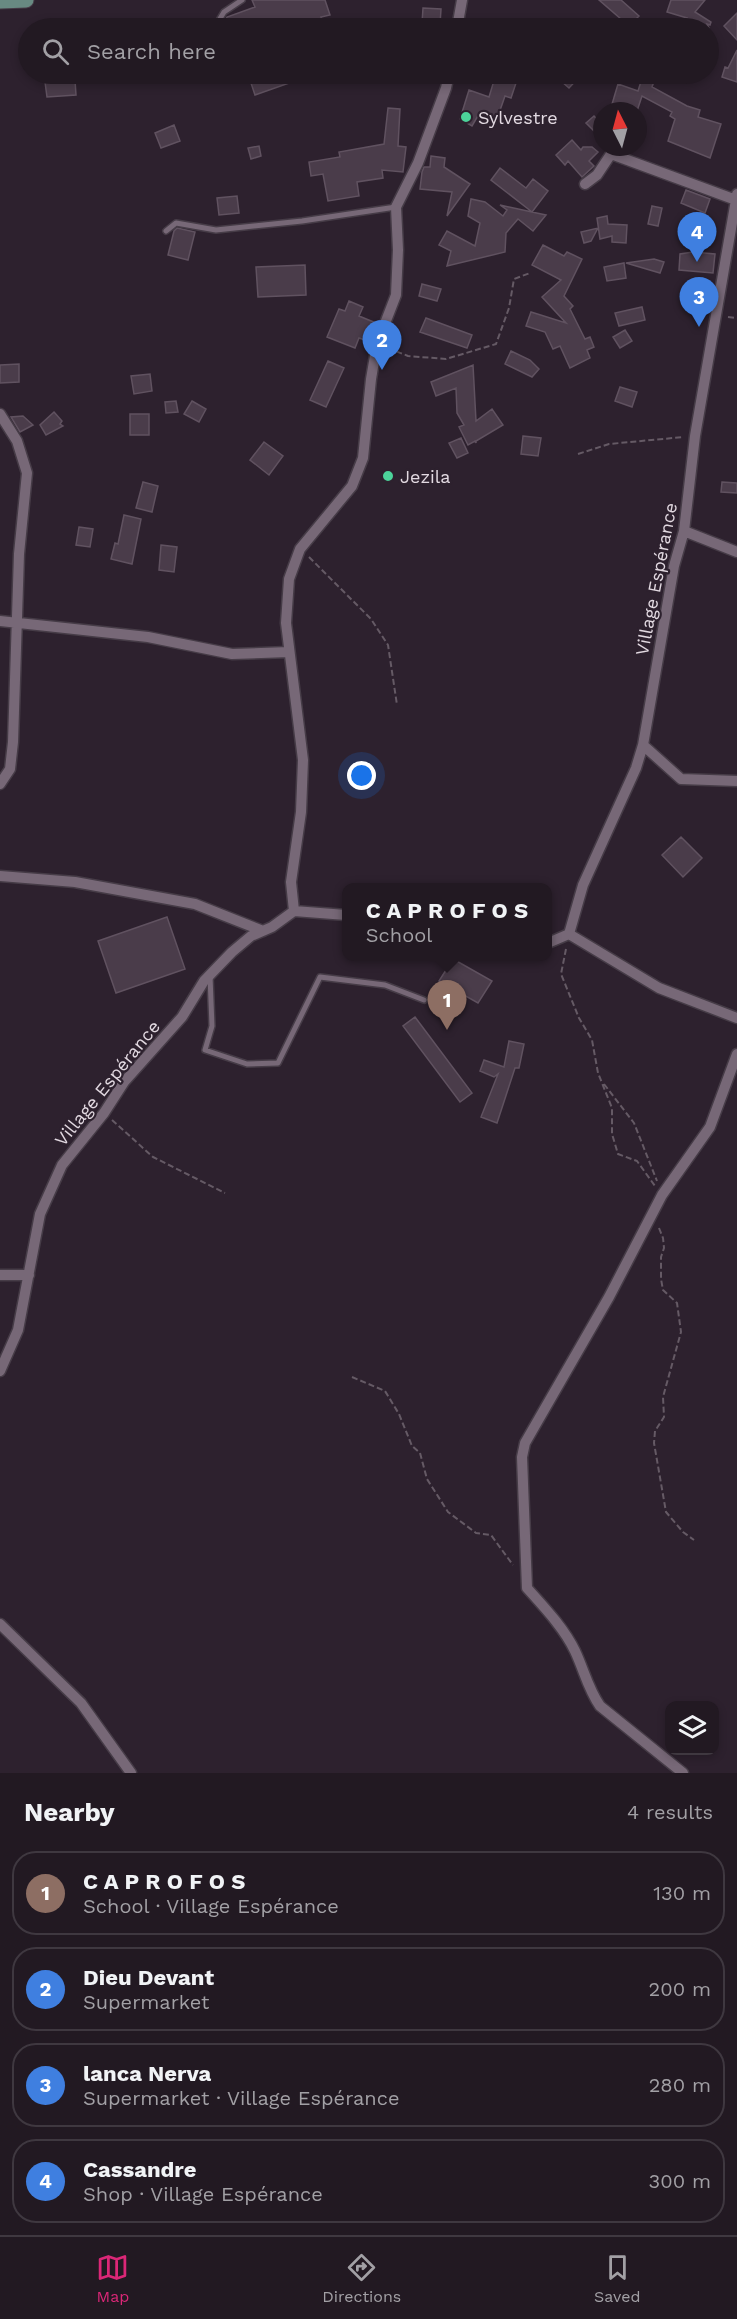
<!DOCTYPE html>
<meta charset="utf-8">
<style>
:root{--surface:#221922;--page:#2e262f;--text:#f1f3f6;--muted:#a2a0a5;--line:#3f3840;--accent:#db2777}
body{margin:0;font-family:"Work Sans",sans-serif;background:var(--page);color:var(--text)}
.controls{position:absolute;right:18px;bottom:18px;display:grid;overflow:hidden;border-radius:12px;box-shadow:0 3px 9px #0003}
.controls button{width:54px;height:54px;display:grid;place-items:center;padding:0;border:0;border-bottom:2px solid var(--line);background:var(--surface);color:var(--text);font:30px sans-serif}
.compass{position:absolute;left:593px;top:102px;width:54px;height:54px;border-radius:50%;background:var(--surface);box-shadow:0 3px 9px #0003;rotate:354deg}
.you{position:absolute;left:362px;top:776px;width:21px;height:21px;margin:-15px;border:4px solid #fff;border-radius:50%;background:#1a73e8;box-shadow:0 0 0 9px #1a73e833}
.badge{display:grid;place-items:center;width:39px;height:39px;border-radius:50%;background:var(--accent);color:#fff;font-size:20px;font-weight:700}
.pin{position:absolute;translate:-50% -50px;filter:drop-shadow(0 2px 3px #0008)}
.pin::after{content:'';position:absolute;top:32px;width:21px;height:18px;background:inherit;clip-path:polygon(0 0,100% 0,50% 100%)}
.popup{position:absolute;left:342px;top:883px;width:210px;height:78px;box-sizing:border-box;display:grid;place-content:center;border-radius:12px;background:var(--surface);filter:drop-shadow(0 2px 4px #0005);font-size:20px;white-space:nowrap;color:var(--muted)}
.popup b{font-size:22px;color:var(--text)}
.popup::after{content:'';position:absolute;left:50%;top:100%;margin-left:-12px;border:12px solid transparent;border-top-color:var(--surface)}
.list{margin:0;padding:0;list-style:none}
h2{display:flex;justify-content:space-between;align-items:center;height:78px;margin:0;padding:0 24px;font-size:26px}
h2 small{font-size:20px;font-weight:400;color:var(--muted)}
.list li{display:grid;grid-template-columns:39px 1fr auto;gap:18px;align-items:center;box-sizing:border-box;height:84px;margin:0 12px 12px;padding:0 12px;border:2px solid var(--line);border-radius:24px}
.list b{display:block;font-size:22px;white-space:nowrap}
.list p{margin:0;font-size:20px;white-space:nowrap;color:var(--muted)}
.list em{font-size:20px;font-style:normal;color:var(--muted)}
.icon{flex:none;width:33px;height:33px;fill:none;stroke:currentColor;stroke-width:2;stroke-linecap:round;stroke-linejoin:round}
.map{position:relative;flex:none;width:737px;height:1773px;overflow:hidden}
.search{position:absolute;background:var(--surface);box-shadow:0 3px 9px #0003;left:18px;right:18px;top:18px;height:66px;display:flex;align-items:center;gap:15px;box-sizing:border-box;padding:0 21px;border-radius:33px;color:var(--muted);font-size:22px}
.sheet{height:462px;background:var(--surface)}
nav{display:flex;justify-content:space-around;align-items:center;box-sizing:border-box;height:84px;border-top:2px solid var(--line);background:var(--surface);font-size:16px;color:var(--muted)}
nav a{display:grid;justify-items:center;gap:3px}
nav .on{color:var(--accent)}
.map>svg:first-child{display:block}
.building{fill:#4a3c4a;stroke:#605260;stroke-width:1.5}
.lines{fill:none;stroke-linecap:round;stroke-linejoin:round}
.service-casing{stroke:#463c47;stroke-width:8}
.minor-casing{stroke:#463c47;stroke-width:13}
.secondary-casing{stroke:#463c47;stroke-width:17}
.path{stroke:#655a65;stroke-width:2;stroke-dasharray:6 3;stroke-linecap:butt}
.service{stroke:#776877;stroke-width:5}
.minor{stroke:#776877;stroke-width:10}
.secondary{stroke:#688a82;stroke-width:15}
.poi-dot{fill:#4cd39a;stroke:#2d212e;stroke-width:2}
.labels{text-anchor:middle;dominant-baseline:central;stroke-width:4.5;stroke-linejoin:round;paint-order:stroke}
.poi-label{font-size:18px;fill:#e2d9e1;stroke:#2d212e;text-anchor:start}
.street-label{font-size:18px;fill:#e2d9e1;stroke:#2d212e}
</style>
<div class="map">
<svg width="737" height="1773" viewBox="0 0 737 1773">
<rect width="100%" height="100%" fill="#2d212e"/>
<path class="building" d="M252 0H325L330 15 321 17 325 28H228L225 21 227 17 255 7Z
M599 0H621L639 16 629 26Z
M671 0H705L695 12 711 22 710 25 707 24 709 28H692L683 23 687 18 667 12Z
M423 8 441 9 440 25 422 23Z
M737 13V40L724 26Z
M737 50V82L722 77 725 67 728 68Z
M258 74H312V75L255 95 249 77Z
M496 74H519L511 98 505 96 497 119 479 114 472 126 460 119 469 90 489 97Z
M568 74H582L569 88 561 81Z
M643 75 655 79 652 87 687 106 700 110 698 117 721 124 710 158 668 141 675 119 670 116 672 112 642 96 637 111 626 108 624 111H610L618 84 638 91Z
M75 80 76 95 47 97 45 82Z
M388 108 400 109 398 146 406 147 403 172 382 170 383 178 357 182 359 196 328 201 323 174 311 176 309 162 340 157 339 152 384 144Z
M594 116 602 125V129L597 134 586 123Z
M174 125 180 141 161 148 155 133Z
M572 140 581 150 583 147H592L598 152 589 161 594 166 582 177 568 161 565 165 556 155Z
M259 146 261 156 251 159 248 148Z
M431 156 445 158 444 167 470 184 447 216 452 192 420 189 422 172 424 167H430Z
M500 168 526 188 533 179 548 191 532 212 546 215 533 231 518 219 506 233 505 252 447 266 451 251 439 245 447 231 475 246 480 223 468 216 471 199 485 202 503 216 507 210 500 205 532 212 491 180Z
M686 190 710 199 705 213 681 203Z
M237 196 239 213 219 215 217 198Z
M652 206 662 208 658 226 648 224Z
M607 216 608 224 627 225 626 243 612 242V236L600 239 597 218Z
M177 228 195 232 188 260 168 255 174 231Z
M598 228 591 241 584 243 581 232Z
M543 245 564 256 567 252 582 259 564 296 573 306 570 309 585 339 590 337 594 347 587 350 590 358 570 368 560 346 553 349 545 332 526 326 531 312 566 323 542 297 561 280 532 265Z
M693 252 715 254 713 273 679 270 680 254Z
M654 259 664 262 660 273 626 263Z
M624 263 626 278 607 281 604 267Z
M305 265 306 295 258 297 256 267Z
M422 284 441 289 437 301 419 296Z
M349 301 363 307 359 316 376 323 368 341 359 338 355 348 327 337 339 309 345 311Z
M642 307 645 320 619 326 615 313Z
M426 318 472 335 467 348 420 332Z
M625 330 632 341 620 348 613 337Z
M511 351 530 360 539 369 532 377 505 364Z
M328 361 344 368 326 407 310 400Z
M19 364V382L0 383V365Z
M473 365 476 421 492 409 503 425 476 441V443L475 441 468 445 459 427 464 425 457 413 456 388 436 396 431 382Z
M150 374 152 391 134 394 131 376Z
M620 387 637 392 632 407 615 401Z
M176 401 178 412 166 413 165 402Z
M192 401 206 409 199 422 184 414Z
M54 412 62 421 60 424 63 426 46 435 40 425Z
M130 414H149V435H130Z
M23 416 33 425 20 432 11 417Z
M523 436 541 438 538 456 521 454Z
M461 438 468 453 457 458 449 443Z
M264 442 283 456 269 475 250 460Z
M143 482 158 486 152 512 136 508Z
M722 482 737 483V493L721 492Z
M124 515 141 519 132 564 111 559 115 543 118 544Z
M79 527 93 529 90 547 76 545Z
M161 545 177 547 174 572 159 570Z
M681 837 702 858 683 877 662 855Z
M167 917 185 969 116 993 98 941Z
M453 959 492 981 478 1003 439 981Z
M415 1017 472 1093 460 1102 403 1026Z
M509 1041 524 1044 519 1068H515L497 1123 481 1117 498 1074 494 1077 480 1071 484 1060 504 1067Z"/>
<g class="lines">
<g class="service-casing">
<path id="service" d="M222 28 218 22 224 12 242 0
M241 74 243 77
M166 231 176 223 216 230 302 221 396 207
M210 976 212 1026 205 1050 247 1064 278 1063 320 977 385 985 424 1000"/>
</g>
<g class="minor-casing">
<path id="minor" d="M457 28 462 0
M585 184 597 175 611 154 736 200
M0 414 17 441 27 473 19 554 13 742 10 769 0 784
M684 531 737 552
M0 621 148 637 232 654 289 652
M643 745 681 779 737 781
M0 876 75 882 195 904 263 931
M294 911 291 882 301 812 303 760 286 623 289 579 300 549 352 486 363 458 371 379 377 344 396 295 398 250 396 207 418 163 446 88 449 74
M569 934 659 988 737 1018
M548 943 569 934 583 885 636 768 643 745 674 566 684 531 695 436 737 194
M0 1275H29
M0 1371 18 1330 40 1214 62 1165 104 1113 124 1082 182 1017 204 981 232 952 251 936 272 927 294 911 346 915
M0 1624 81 1703 131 1773
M683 1773 600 1706C588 1689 584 1670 575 1651 564 1628 544 1607 527 1588L522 1457 525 1443 609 1297 662 1195 710 1127 737 1054"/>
</g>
<g class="secondary-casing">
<path id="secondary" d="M0 1 26 0"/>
</g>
<path class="path" d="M728 317 737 318
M388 348 408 356 446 359 496 344 509 308 514 279 530 273
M578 454 609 444 684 437
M309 557 371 619 388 645 397 705
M566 949 561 974 579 1018 592 1040 598 1073 612 1108V1134L618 1154 637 1161 655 1186
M604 1084 634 1123 657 1181
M112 1120 153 1157 225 1193
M659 1228 663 1238 664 1248 661 1257V1279L663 1290 677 1303 681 1332 663 1397 664 1417 655 1431 654 1443 666 1512 683 1532 694 1540
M352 1377 385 1391 399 1414 412 1446 420 1453 427 1479 448 1512 476 1533 491 1535 513 1565"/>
<use href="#service" class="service"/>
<use href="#minor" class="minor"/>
<use href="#secondary" class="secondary"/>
</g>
<g class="poi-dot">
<circle cx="466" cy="117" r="6"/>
<circle cx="388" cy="476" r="6"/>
</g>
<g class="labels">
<g class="poi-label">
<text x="478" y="117">Sylvestre</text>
<text x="400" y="476">Jezila</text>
</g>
<g class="street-label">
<text transform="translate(656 579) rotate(-79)">Village Espérance</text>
<text transform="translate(107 1083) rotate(-51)">Village Espérance</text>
</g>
</g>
</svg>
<div class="controls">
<button><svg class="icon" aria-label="layers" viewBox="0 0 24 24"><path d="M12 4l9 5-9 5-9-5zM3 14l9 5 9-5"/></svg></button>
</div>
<svg class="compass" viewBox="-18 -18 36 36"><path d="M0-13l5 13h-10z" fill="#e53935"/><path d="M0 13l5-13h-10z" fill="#a2a0a5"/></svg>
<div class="you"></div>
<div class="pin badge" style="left:447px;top:1030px;background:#8d6e63">1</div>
<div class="popup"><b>C A P R O F O S</b>School</div>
<div class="pin badge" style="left:382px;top:370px;background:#3f7fe0">2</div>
<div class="pin badge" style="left:699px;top:327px;background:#3f7fe0">3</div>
<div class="pin badge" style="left:697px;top:262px;background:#3f7fe0">4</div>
<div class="search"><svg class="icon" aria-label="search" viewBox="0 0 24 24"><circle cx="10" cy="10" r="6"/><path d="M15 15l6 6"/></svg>Search here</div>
</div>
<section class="sheet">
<h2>Nearby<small>4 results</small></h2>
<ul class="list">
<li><span class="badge" style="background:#8d6e63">1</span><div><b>C A P R O F O S</b><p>School · Village Espérance</p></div><em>130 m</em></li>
<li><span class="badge" style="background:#3f7fe0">2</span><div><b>Dieu Devant</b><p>Supermarket</p></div><em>200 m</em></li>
<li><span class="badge" style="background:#3f7fe0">3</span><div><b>lanca Nerva</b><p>Supermarket · Village Espérance</p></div><em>280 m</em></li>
<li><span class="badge" style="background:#3f7fe0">4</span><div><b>Cassandre</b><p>Shop · Village Espérance</p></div><em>300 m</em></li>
</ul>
</section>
<nav>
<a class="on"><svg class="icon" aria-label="map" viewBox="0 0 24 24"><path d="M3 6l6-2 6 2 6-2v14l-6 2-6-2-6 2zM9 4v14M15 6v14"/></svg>Map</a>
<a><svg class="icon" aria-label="directions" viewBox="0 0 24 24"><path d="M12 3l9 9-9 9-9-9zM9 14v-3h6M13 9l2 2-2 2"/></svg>Directions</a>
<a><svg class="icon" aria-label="saved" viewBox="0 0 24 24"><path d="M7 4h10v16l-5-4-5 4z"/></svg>Saved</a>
</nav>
